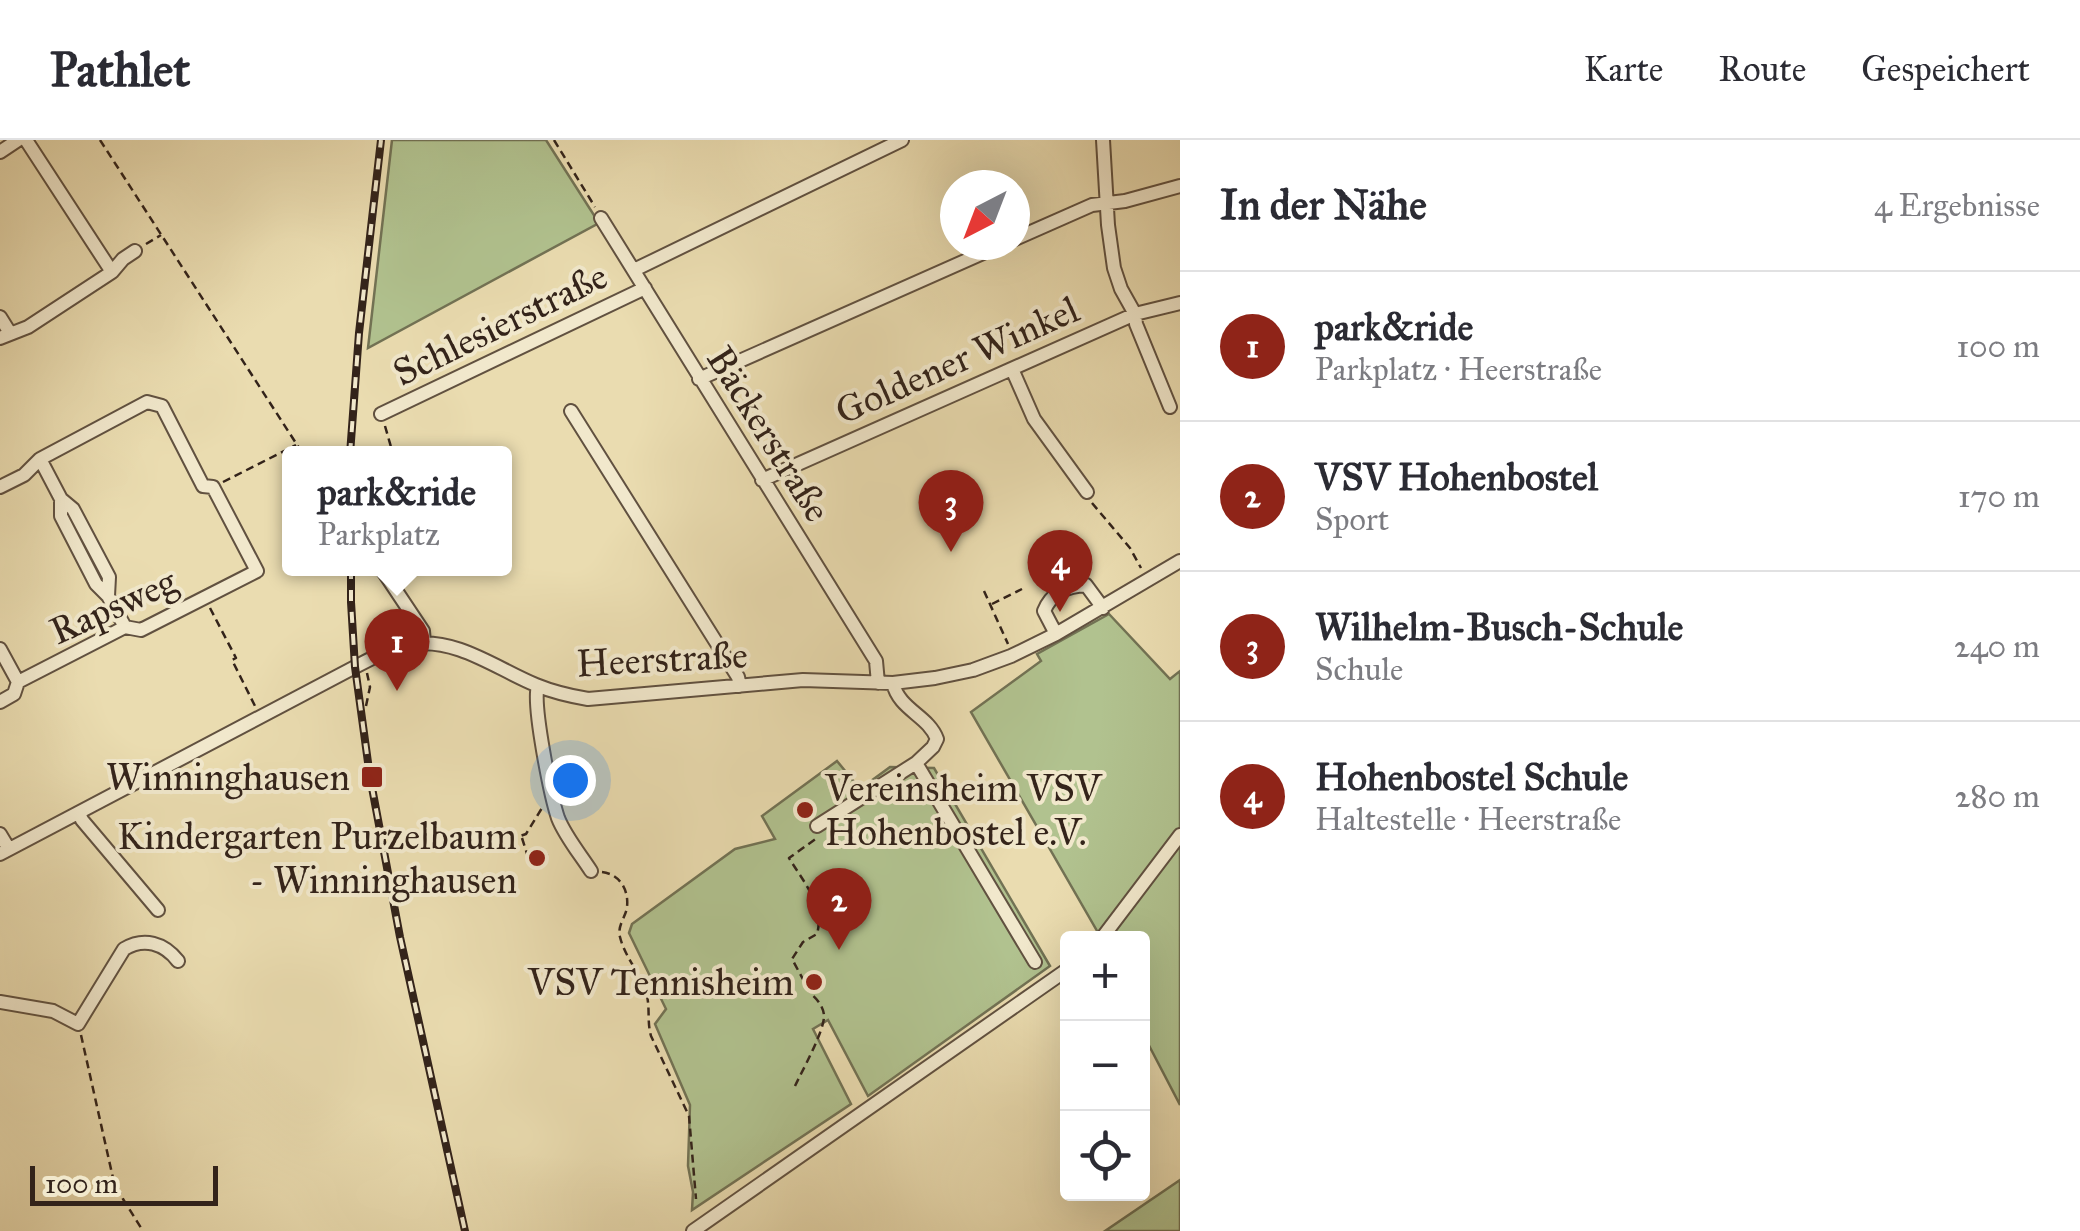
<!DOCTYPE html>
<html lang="de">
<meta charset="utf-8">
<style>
:root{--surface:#fff;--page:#f2f2f3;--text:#2b2b33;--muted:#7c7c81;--line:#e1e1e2;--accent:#8f2418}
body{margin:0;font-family:"IM FELL Great Primer",serif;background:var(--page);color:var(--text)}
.controls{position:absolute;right:30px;bottom:30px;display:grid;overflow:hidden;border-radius:10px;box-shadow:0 10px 40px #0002}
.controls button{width:90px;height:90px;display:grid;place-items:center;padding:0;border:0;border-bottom:2px solid var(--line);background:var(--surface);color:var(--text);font:50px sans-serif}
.compass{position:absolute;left:940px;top:30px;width:90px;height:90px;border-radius:50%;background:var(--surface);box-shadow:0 10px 40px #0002;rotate:222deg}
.scale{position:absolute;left:30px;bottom:25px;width:188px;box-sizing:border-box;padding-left:10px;border:5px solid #33231a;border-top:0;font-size:28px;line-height:35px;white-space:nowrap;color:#33231a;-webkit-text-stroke:8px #f1e8cc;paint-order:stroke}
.you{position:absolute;left:570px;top:640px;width:35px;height:35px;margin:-25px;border:8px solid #fff;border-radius:50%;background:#1a73e8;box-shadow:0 0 0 15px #1a73e833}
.badge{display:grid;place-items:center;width:65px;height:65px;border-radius:50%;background:var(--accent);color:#fff;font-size:32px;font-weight:700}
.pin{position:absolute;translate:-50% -82px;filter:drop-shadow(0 2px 5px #0008)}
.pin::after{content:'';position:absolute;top:52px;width:35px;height:30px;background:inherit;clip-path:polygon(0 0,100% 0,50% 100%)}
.popup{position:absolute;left:282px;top:306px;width:230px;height:130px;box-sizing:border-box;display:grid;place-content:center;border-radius:10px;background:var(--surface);filter:drop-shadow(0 2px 8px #0005);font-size:32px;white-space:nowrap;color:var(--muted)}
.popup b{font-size:38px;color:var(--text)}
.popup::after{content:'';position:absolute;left:50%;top:100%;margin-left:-20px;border:20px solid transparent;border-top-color:var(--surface)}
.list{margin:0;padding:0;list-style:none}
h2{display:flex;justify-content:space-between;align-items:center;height:130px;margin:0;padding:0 40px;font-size:42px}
h2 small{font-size:32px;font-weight:400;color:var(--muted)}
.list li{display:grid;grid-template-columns:65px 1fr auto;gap:30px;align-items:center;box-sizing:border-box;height:150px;padding:0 40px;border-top:2px solid var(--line)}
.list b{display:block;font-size:38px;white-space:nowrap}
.list p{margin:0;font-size:32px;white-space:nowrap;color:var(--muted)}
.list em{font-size:32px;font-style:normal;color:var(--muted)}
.icon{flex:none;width:55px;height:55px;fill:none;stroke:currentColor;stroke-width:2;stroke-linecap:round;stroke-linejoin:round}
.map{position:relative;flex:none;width:1180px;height:1091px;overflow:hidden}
header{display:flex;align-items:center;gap:60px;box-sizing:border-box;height:140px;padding:0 50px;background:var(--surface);border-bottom:2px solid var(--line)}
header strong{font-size:48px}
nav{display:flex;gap:55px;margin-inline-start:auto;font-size:35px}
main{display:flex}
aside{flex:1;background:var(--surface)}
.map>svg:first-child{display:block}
.green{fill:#b1c28f;stroke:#727254;stroke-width:2.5}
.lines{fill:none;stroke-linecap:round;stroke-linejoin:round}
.minor-casing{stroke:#615140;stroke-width:16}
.path{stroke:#33231a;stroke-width:2.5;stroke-dasharray:8 5;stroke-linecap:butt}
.minor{stroke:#f1e8cc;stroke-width:12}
.rail-casing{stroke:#33231a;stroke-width:8}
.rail{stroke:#f1e8cc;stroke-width:4;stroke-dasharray:11;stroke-linecap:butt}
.poi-dot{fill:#8f2418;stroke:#f1e8cc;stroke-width:4}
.labels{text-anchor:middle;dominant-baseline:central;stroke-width:8;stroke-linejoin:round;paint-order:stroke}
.street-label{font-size:38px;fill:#33231a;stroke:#f1e8cc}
.poi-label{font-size:38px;fill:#33231a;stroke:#f1e8cc;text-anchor:end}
</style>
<header>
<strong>Pathlet</strong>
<nav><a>Karte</a><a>Route</a><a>Gespeichert</a></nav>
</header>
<main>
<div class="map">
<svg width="1180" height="1091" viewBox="0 0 1180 1091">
<rect width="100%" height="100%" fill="#eadcb0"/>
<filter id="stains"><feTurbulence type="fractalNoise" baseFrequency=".002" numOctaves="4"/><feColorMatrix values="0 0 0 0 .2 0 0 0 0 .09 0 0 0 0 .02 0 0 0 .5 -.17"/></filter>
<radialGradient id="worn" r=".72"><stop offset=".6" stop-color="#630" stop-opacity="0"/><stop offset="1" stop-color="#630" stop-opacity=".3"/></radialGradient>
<path class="green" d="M392 0H546L599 83 368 208Z
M1109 474 1170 539 1180 531V690L1100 796 971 572 1041 521 1037 514Z
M837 621 860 649 890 627 934 628 1050 826 868 956 828 880 813 889 851 964 692 1070 693 1052 688 1026 690 965 655 884 666 869 629 793 632 784 735 709 775 699 762 676Z
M1180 703V965L1143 894 1142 798H1109Z
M1180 1040V1091H1105Z"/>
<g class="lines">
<g class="minor-casing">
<path id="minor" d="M26 0 112 132
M1103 0 1108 85 1114 128 1121 149 1135 174 1136 184 1170 267
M0 12 18 0
M601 78 876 521 878 543
M1015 99 1092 65 1125 61 1180 46
M634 130 902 0
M0 177 10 193
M0 198 28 187 112 132 123 119 135 111
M1012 229 1034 279 1087 352
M699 239 1001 105
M571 271 738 537 740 546
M381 274 645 148
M40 319 61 359V376L96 444 108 456 125 487
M762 340 1135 174 1180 163
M0 347 24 335 40 319 147 262 162 266 203 346 213 347 257 431 141 490 125 487 18 542 14 554 0 562
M61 359 73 369 109 437 108 456
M381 428 423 491 424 503
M1056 494 1044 471C1051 453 1067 446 1086 445L1103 468
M0 509 18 542
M893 543C899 570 928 575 937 599L933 607 916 623 1035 822
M538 546C532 564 551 657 558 678 565 696 580 714 591 731
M79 673 82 680 158 770
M817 686 916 623
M0 694 9 709
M0 714 355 527C374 517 392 507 413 504 457 498 497 529 536 545 553 552 570 556 588 559L803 540 893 543 935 538 973 530 1011 516 1056 494 1180 421
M1102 798 1180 695
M0 862 53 871 78 884 124 809C144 797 164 803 178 821
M693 1091 1068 829"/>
</g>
<path class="path" d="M100 0 303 314
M554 0 595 67
M146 104 161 95
M385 286 393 314
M223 342 296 305
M1092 363 1130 408 1141 428
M984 451 1008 504
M992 464 1022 449
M210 468 236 518 232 520 255 566
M366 566 370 547 367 533
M522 698 529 720 548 714
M497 704 526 694 542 668
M602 732C619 734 629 749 627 767 626 777 617 785 620 797 625 818 642 835 647 856 650 869 647 882 651 896L689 976 696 1059
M81 895 113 1038 123 1059 143 1091
M795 946C802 931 825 890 824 875 823 866 817 859 811 854L792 819 803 802 817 794C825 766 803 741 789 718L817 698"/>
<use href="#minor" class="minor"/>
<g class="rail-casing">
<path id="rail" d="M350 314 359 193 381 0
M351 428V462L355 527 370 637 400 797 465 1091"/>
</g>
<use href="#rail" class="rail"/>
</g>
<g class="poi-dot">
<rect x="360" y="625" width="24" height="24" rx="5"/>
<circle cx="805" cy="670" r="10"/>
<circle cx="537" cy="718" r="10"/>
<circle cx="814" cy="842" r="10"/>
</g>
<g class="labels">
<g class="street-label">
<text transform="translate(500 184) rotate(-26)">Schlesierstraße</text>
<text transform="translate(957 220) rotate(-24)">Goldener Winkel</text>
<text transform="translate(769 294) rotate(58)">Bäckerstraße</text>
<text transform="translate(113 466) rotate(-24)">Rapsweg</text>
<text transform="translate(662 519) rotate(-3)">Heerstraße</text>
</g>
<g class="poi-label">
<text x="350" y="637">Winninghausen</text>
<text x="825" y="648" text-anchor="start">Vereinsheim VSV<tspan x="825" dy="44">Hohenbostel e.V.</tspan></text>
<text x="517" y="696">Kindergarten Purzelbaum<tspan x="517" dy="44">- Winninghausen</tspan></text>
<text x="794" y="842">VSV Tennisheim</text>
</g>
</g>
<rect width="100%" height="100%" filter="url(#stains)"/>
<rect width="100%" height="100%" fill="url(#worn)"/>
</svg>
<div class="controls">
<button>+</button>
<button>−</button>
<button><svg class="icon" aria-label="locate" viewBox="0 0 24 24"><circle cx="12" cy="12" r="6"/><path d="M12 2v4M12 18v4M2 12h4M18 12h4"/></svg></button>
</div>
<svg class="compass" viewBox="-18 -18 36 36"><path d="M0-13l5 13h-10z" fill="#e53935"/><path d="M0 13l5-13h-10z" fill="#7c7c81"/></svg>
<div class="scale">100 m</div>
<div class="you"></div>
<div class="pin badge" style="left:397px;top:551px">1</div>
<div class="popup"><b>park&amp;ride</b>Parkplatz</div>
<div class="pin badge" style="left:839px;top:810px">2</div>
<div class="pin badge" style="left:951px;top:412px">3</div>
<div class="pin badge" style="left:1060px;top:472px">4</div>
</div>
<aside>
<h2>In der Nähe<small>4 Ergebnisse</small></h2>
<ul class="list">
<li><span class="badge">1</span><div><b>park&amp;ride</b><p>Parkplatz · Heerstraße</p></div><em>100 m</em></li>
<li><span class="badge">2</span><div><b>VSV Hohenbostel</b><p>Sport</p></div><em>170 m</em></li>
<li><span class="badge">3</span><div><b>Wilhelm-Busch-Schule</b><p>Schule</p></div><em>240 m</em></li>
<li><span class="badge">4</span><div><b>Hohenbostel Schule</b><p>Haltestelle · Heerstraße</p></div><em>280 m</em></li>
</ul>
</aside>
</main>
